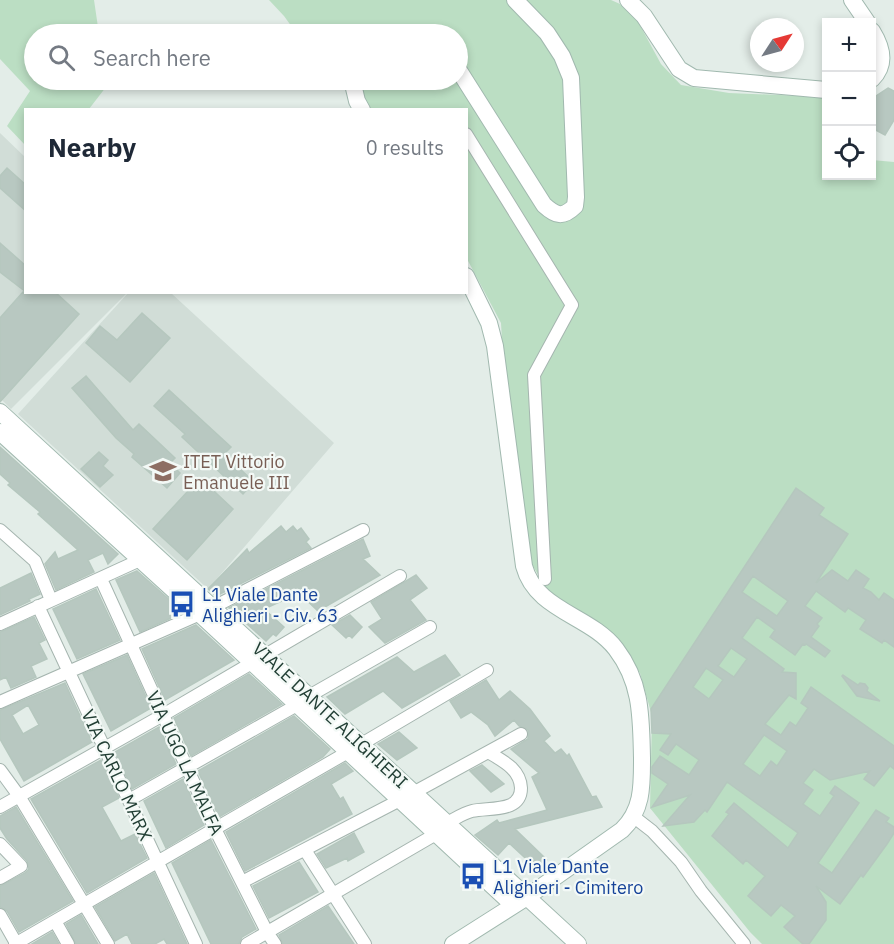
<!DOCTYPE html>
<meta charset="utf-8">
<style>
:root{--surface:#fff;--page:#f6f6f7;--text:#1f2937;--muted:#747a83;--line:#e0e1e3}
body{margin:0;font-family:"IBM Plex Sans",sans-serif;background:var(--page);color:var(--text)}
.controls{position:absolute;right:18px;top:18px;display:grid;overflow:hidden;border-radius:0px;box-shadow:0 3px 9px #0003}
.controls button{width:54px;height:54px;display:grid;place-items:center;padding:0;border:0;border-bottom:2px solid var(--line);background:var(--surface);color:var(--text);font:30px sans-serif}
.compass{position:absolute;left:750px;top:18px;width:54px;height:54px;border-radius:50%;background:var(--surface);box-shadow:0 3px 9px #0003;rotate:54deg}
.list{margin:0;padding:0;list-style:none}
h2{display:flex;justify-content:space-between;align-items:center;height:78px;margin:0;padding:0 24px;font-size:26px}
h2 small{font-size:20px;font-weight:400;color:var(--muted)}
.icon{flex:none;width:33px;height:33px;fill:none;stroke:currentColor;stroke-width:2;stroke-linecap:round;stroke-linejoin:round}
.map{position:relative;flex:none;width:894px;height:944px;overflow:hidden}
.search{position:absolute;background:var(--surface);box-shadow:0 3px 9px #0003;left:24px;top:24px;width:444px;height:66px;display:flex;align-items:center;gap:15px;box-sizing:border-box;padding:0 21px;border-radius:33px;color:var(--muted);font-size:22px}
.panel{position:absolute;background:var(--surface);box-shadow:0 3px 9px #0003;left:24px;top:108px;width:444px;height:186px;border-radius:0px}
.map>svg:first-child{display:block}
.built{fill:#d1ddd7}
.green{fill:#bbdec3}
.building{fill:#b8c8c1;stroke:#b5c7be;stroke-width:1.5;fill-rule:evenodd}
.lines{fill:none;stroke-linecap:round;stroke-linejoin:round}
.street-casing{stroke:#a5b5af;stroke-width:14}
.secondary-casing{stroke:#a1b9af;stroke-width:18}
.street{stroke:#fff;stroke-width:12}
.secondary{stroke:#fff;stroke-width:16}
.labels{text-anchor:middle;dominant-baseline:central;stroke-width:4.5;stroke-linejoin:round;paint-order:stroke}
.education-label{font-size:18px;fill:#785e54;stroke:#f3f9f6;text-anchor:start}
.transit-label{font-size:18px;fill:#164399;stroke:#f3f9f6;text-anchor:start}
.street-label{font-size:18px;fill:#223f35;stroke:#f3f9f6}
</style>
<div class="map">
<svg width="894" height="944" viewBox="0 0 894 944">
<rect width="100%" height="100%" fill="#e3ede8"/>
<path class="built" d="M0 133 25 157 26 292 127 293 11 409 0 398Z
M128 293H171L334 443 208 589 18 414Z"/>
<path class="green" d="M0 0H94L99 34H34V80H105L106 87 89 109 26 110 25 145 7 126 30 91 0 59Z
M269 0H611L620 4 636 18 661 64 681 85 729 93 826 97V176H872V160L894 162V944H762L750 932 650 808 652 716 640 673 611 633 548 591 531 563 504 374 501 323 467 259 466 110 370 109 356 80H458V34H297L284 16Z"/>
<path class="building" d="M888 88 894 91V120L885 135 872 128V104L876 96Z
M7 168 26 185V211L0 188V176Z
M0 243 26 266V292L0 272Z
M23 292H55L79 314 0 402V318Z
M142 313 170 338 130 382 86 343 100 326 117 340Z
M86 376 133 430 139 424 175 458 170 463 180 473 167 488 132 457 134 454 116 438 72 388Z
M169 390 231 447 224 454 254 482 243 494 182 437 185 434 154 406Z
M0 447 118 554 108 564 103 553 88 560 94 572 56 590 45 564 55 552 58 559 78 550 38 514 40 512 8 485 10 483 0 474Z
M99 452 108 460 103 466 113 475 100 487 81 469Z
M200 478 233 509 187 560 153 529Z
M796 488 824 508 819 515 848 534 816 583 832 570 848 581 856 570 869 579 863 588 871 592 879 600 884 593 894 600V647L884 640 882 643 860 629 866 620 848 608 845 612 816 591 805 606 822 618 817 624 819 626 811 637 830 651 825 657 806 644 805 645 803 644 795 655 770 637 775 630 757 617 742 638 784 669 782 672 796 673V699L789 695 765 724 781 735 790 722 796 726 808 708 801 703 811 687 894 746V769L890 766 874 786 864 779 870 771 830 780 814 769 803 783 813 790 803 804 820 816 834 796 830 793 835 786 859 803 818 863 832 873 876 810 889 818 886 822 894 827V833L887 844 863 877 861 875 840 904 816 886 826 902V920L809 944H803L784 927 795 916 781 905 771 916 748 896 765 876 746 860 743 864 712 836 729 814 726 812 734 803 788 848 798 833 727 782 707 812 705 810 694 822 663 826 690 795 652 807 668 784 652 773V767L660 756 689 775 699 760 676 744 668 755 660 750 671 734 652 733 651 709ZM753 576 788 601 777 616 742 592ZM731 648 747 659 734 677 718 666ZM706 668 723 680 709 699 693 687ZM764 735 787 751 777 766 771 761 760 776 743 764Z
M281 526 286 532 293 526 297 531 301 528 309 539 306 542 311 548 216 596 208 589 247 549 249 553Z
M363 539 370 556 363 559 380 575 318 611 299 593 264 609 284 627 276 636 273 634 266 641 229 608Z
M137 571 181 610 180 614 140 632 116 580Z
M31 573 40 594 29 599 30 601 0 615V588Z
M416 575 427 588 410 600 426 620 385 643 369 627 382 619 371 602Z
M96 589 120 640 77 659 53 609Z
M350 615 362 627 352 638 349 635 346 638 332 625Z
M34 617 45 640 39 643 47 659 31 666 36 677 11 688 6 677 0 680V632Z
M196 625 234 660 165 700 142 649Z
M127 655 151 708 111 731 83 674Z
M445 655 460 675 402 708 383 691 345 714 327 697 397 657 414 672Z
M249 674 282 704 191 756 174 718Z
M843 675 858 685 860 683 865 684 868 688 867 691 880 701 857 696 842 676Z
M486 680 499 700 510 691 530 709 550 736 544 741 555 753 561 749 567 756 569 754 592 797 596 796 602 807 515 829 547 860 536 868 509 843 498 855 475 835 497 820 499 823 547 810 532 777 539 773 511 749 528 739V730L519 726 514 720 495 736 488 725 471 712 461 718 450 701Z
M65 683 92 742 24 781 0 739V710ZM28 705 39 725 23 734 12 715Z
M294 716 330 749 323 757 219 817 198 771Z
M159 727 176 764 132 789 115 752Z
M399 732 417 748 397 760 378 744Z
M101 760 119 798 102 807 121 841 135 834 147 858 87 893 31 799Z
M345 763 353 771 331 784 340 799 343 797 352 814 245 871 226 832Z
M482 765 504 784 491 792 470 771Z
M183 779 204 825 166 848 144 801Z
M16 807 73 901 19 932 7 911 0 907V886L25 873 29 869 27 861 7 839 0 828V816Z
M354 833 364 852 348 861 347 858 326 868 317 854Z
M211 840 256 929 242 937 239 944H211L172 863Z
M299 862 318 892 269 918 253 886Z
M154 873 187 944H167L164 939 155 944H132L127 934 115 941 95 907Z
M328 906 354 944H283L279 935Z
M81 915 98 944H76L66 924Z
M52 932 59 944H32Z"/>
<g class="lines">
<g class="street-casing">
<path id="street" d="M466 134 572 305 534 375 545 579
M0 530 35 561 51 600
M101 579 215 829 267 932 275 944
M38 606 196 944
M0 624 140 560
M0 702 200 614 363 530
M0 770 19 796 108 944
M413 793 521 734
M129 800 297 705 309 696 430 627
M0 807 163 715 400 576
M634 817 652 831 681 862 701 891 744 944
M447 823C455 819 463 813 472 811 489 807 521 813 521 788 520 769 503 761 488 752
M0 844 21 866 0 878
M305 850 365 944
M242 882 400 800
M0 915 16 943
M55 921 68 944
M15 944 348 752 487 670
M247 944 436 834"/>
</g>
<g class="secondary-casing">
<path id="secondary" d="M628 0 644 16 679 69 694 78 826 90
M852 0 867 22
M872 31C882 47 887 64 872 79
M389 34H411
M458 69 544 205C556 216 563 218 575 206L576 197 571 78 562 56 547 33 515 0
M352 80 357 101 362 110
M0 412 578 944
M0 432 200 614 513 905
M453 944 527 897 622 830C643 810 642 785 642 758 641 718 642 683 616 649 590 615 536 611 524 566L495 346 489 323 466 276"/>
</g>
<use href="#street" class="street"/>
<use href="#secondary" class="secondary"/>
</g>
<defs>
<g id="school-bare" transform="scale(2.07)"><path d="M0-5L7-2L0 1L-7-2ZM-4 1L0 2.5L4 1V4Q0 6-4 4Z" fill="#8d6e63" stroke="#f3f9f6" stroke-width="2.5" paint-order="stroke"/></g>
<g id="bus-bare" transform="scale(2.07)"><path d="M-5-6H5V4H4V6H2V4H-2V6H-4V4H-5ZM-3.5-4V0h7V-4ZM-3.5 1.2v1.5H-2V1.2ZM2 1.2v1.5H3.5V1.2Z" fill="#1a4fb4" stroke="#f3f9f6" stroke-width="2.5" paint-order="stroke"/></g>
</defs>
<g fill-rule="evenodd">
<use href="#school-bare" x="163" y="471"/>
<use href="#bus-bare" x="182" y="604"/>
<use href="#bus-bare" x="473" y="876"/>
</g>
<g class="labels">
<g class="education-label">
<text x="183" y="461">ITET Vittorio<tspan x="183" dy="21">Emanuele III</tspan></text>
</g>
<g class="transit-label">
<text x="202" y="594">L1 Viale Dante<tspan x="202" dy="21">Alighieri - Civ. 63</tspan></text>
<text x="493" y="866">L1 Viale Dante<tspan x="493" dy="21">Alighieri - Cimitero</tspan></text>
</g>
<g class="street-label">
<text transform="translate(330 715) rotate(43)">VIALE DANTE ALIGHIERI</text>
<text transform="translate(185 763) rotate(65)">VIA UGO LA MALFA</text>
<text transform="translate(117 775) rotate(65)">VIA CARLO MARX</text>
</g>
</g>
</svg>
<div class="controls">
<button>+</button>
<button>−</button>
<button><svg class="icon" aria-label="locate" viewBox="0 0 24 24"><circle cx="12" cy="12" r="6"/><path d="M12 2v4M12 18v4M2 12h4M18 12h4"/></svg></button>
</div>
<svg class="compass" viewBox="-18 -18 36 36"><path d="M0-13l5 13h-10z" fill="#e53935"/><path d="M0 13l5-13h-10z" fill="#747a83"/></svg>
<div class="search"><svg class="icon" aria-label="search" viewBox="0 0 24 24"><circle cx="10" cy="10" r="6"/><path d="M15 15l6 6"/></svg>Search here</div>
<section class="panel">
<h2>Nearby<small>0 results</small></h2>
<ul class="list">
</ul>
</section>
</div>
